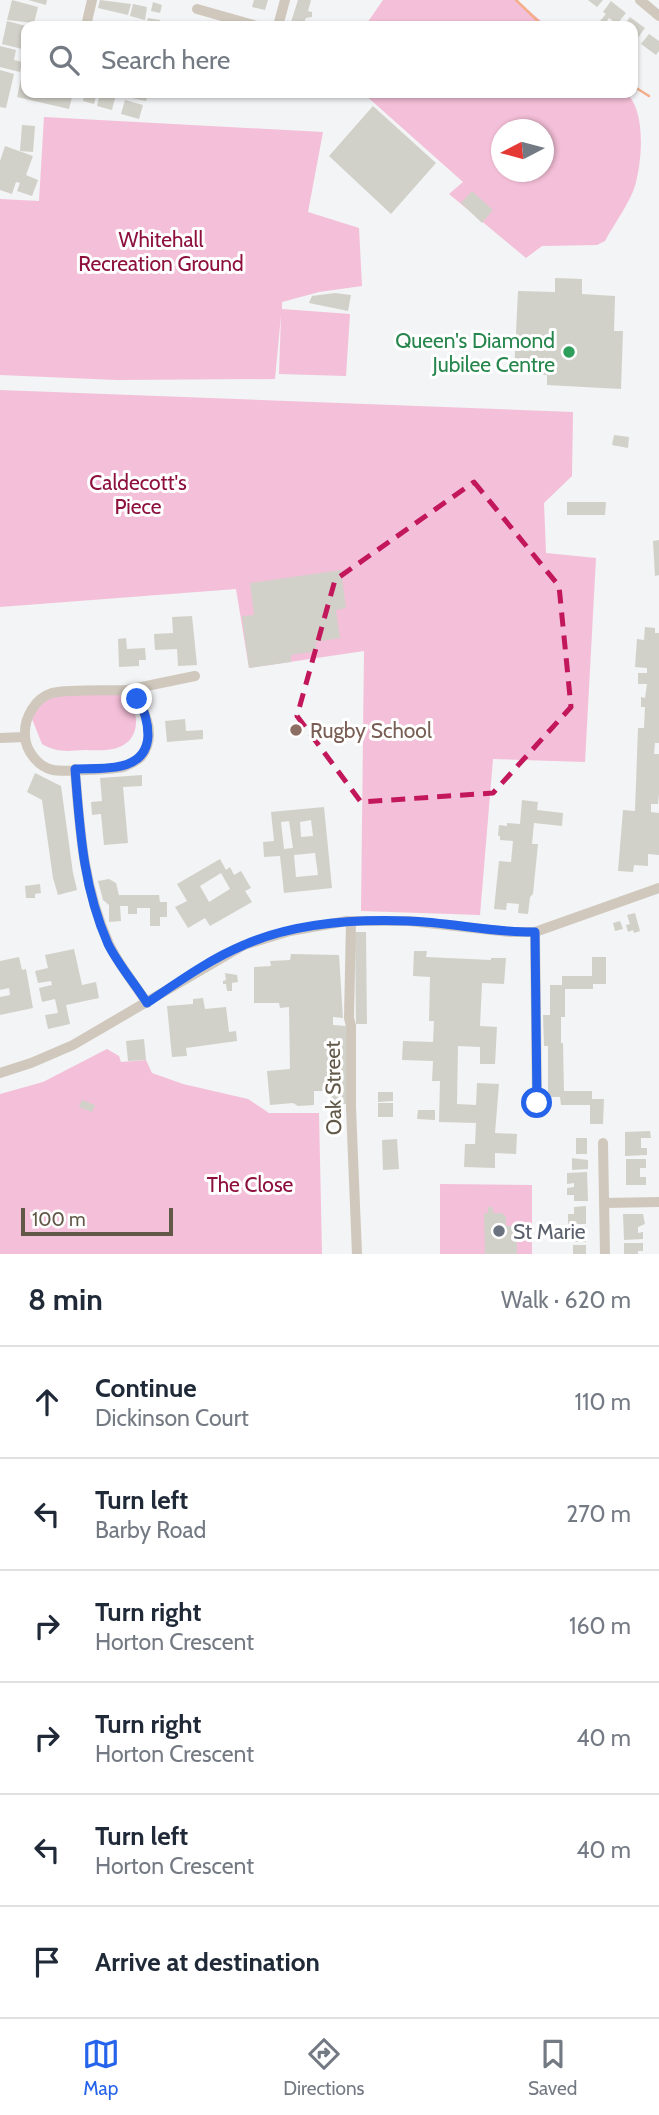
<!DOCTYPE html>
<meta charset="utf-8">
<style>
:root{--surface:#fff;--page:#f2f2f3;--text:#1f2937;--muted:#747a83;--line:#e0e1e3;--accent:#2563eb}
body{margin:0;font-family:Cabin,sans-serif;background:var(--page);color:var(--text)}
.compass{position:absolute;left:491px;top:119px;width:63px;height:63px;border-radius:50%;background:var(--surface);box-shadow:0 2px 5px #0004;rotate:264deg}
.scale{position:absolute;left:21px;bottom:18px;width:152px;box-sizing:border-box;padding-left:7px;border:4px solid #625848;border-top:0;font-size:19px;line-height:24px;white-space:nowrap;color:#625848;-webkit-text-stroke:5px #fff;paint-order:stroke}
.stop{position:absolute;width:21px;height:21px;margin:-16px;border:5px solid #2563eb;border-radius:50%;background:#fff}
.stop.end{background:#2563eb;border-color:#fff;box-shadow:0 2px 7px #0008}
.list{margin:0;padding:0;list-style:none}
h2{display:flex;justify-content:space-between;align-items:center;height:91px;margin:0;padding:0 28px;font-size:30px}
h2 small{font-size:23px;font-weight:400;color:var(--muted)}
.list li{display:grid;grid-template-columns:46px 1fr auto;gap:21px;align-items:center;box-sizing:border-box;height:112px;padding:0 28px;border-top:2px solid var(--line)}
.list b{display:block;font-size:26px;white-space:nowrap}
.list p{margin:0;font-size:23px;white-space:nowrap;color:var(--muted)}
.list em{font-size:23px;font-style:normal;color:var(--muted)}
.icon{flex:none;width:38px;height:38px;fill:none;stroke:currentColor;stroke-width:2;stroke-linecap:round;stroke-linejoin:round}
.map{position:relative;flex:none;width:659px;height:1254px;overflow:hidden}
.search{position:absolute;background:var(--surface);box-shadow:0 2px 5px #0004;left:21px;right:21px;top:21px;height:77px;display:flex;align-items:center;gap:18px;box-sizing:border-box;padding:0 24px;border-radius:14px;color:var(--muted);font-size:26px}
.sheet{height:763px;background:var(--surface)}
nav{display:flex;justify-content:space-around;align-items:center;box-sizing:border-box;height:98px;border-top:2px solid var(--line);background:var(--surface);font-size:19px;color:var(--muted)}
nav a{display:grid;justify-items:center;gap:4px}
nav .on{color:var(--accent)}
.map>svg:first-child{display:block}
.green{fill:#f4bfd8;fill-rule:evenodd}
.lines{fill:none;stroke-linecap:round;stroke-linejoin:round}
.stream{stroke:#f4ae89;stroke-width:2.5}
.building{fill:#d2d1c9;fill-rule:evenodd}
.street{stroke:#d0c8bd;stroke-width:10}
.route{stroke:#2563eb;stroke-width:9}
.marked{fill:none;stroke:#c2185b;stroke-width:5;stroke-dasharray:14 9;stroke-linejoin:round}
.leisure-dot{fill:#2e9e5b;stroke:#fff;stroke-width:2.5}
.education-dot{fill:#8d6e63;stroke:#fff;stroke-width:2.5}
.worship-dot{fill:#6b7280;stroke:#fff;stroke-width:2.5}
.labels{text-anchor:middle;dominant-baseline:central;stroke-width:6;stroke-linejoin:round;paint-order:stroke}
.park-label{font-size:21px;fill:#8d103d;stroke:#fff}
.leisure-label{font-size:21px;fill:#27864d;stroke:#fff;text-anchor:end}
.education-label{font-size:21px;fill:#785e54;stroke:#fff;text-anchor:start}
.street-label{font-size:21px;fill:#625848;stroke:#fff}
.worship-label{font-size:21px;fill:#5b616d;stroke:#fff;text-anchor:start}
</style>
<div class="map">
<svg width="659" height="1254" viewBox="0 0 659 1254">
<rect width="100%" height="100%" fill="#f2f4f5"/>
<path class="green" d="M383 0H516L547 26H365Z
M363 93H626C646 110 642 159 636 182 632 200 614 224 605 241L597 245 542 246 526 258 449 194 463 182ZM502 130H544V172H502Z
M44 117 323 132 308 212 359 228 362 286 319 292 282 302V309L350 314 346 376 279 374 281 315 275 379 117 380 0 375V199L39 201Z
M0 390 573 412 572 476 544 503 546 553 596 558 585 762 493 759 480 915 361 911 364 651 249 668 236 589 0 607Z
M125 691C140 710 143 743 113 749 104 751 94 750 85 750 67 751 58 753 42 744L32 719 41 695Z
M107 1049 119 1056 121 1062 146 1060 152 1073 183 1084 248 1099 269 1113H319L322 1254H0V1094L43 1082Z
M440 1184 532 1185V1254H440Z"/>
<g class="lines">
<path class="stream" d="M516 0 543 26
M633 86 649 96"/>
</g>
<path class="building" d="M12 0 38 7 34 23 7 20Z
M28 0H47L46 5Z
M100 0 131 4 128 15 98 8Z
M254 0H268L265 10 252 7Z
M298 0H311L308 11 312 12V17L306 18 303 25 291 22Z
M588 0H603L597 7Z
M611 1 626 13 617 24 609 18 604 25 600 21 606 14 603 12Z
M153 2 162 5 160 13 151 11Z
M133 4 147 7 145 20 130 16Z
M630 17 645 28 637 39 633 36V26H623Z
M148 18 160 20 159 26H146Z
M7 21 26 26V35L22 43 26 44V50L2 44Z
M106 21 123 25V26H105Z
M649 34 659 41V51L656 55 641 44Z
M0 46 16 50 14 60 22 62 20 72 0 67Z
M0 70 14 74 6 108 0 107Z
M22 75 26 76V93H73L69 109 17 97Z
M85 93H97L94 104 83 101Z
M100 93 116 94 112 110 97 106Z
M123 93H148L146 101 122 96Z
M125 100 143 105 139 119 121 114Z
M373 106 436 163 391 214 329 156Z
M22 125 35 126 33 152 20 151Z
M5 146 33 156 26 175 38 180 32 196 17 191 20 183 16 182 12 194 0 190V161Z
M472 191 493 210 482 223 461 203Z
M555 278 582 279V294L615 296 614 331H623L621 389 547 385V375L514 373 518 291 555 292Z
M335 293 351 295 348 311 309 303 312 296Z
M614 435 629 437 628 448 612 445Z
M567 502H606L605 515H567Z
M659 540V575L655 576 653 541Z
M341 570 346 608 336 610 340 638 315 642 317 651 291 655V662L249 668 242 616 254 615 250 583Z
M192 616 197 665 178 666 177 649 155 650 154 634 173 633 172 617Z
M645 627 655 628V633H659V743H655L654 754H659V794L658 804H651V812L659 813V855L648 854V866L634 865 633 872 618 871 623 810 635 811 638 728H644L645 707H641V697L645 698 647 684H638V673H647V668L635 667 637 639 644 640Z
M126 638 127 649 145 648 146 660H139V666L119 667 118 639Z
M185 719 186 731 203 730V739L167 742 165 721Z
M35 773 61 786 73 873 77 890 58 895 53 878 42 800 27 792Z
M142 775V786L123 787 128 843 104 845 101 814 92 815 91 802 102 801 100 778Z
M522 800 538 802 537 810 563 813 562 826 534 823 532 844H538L533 894 530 897 528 914 518 913 519 904 507 903 506 910 494 909 499 861 511 862 513 841 500 840V836H498L499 825 507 826V823L520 824Z
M324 807 332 888 284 893 280 856 264 857 263 842 274 841 271 812ZM311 820 313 836 301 837 300 822ZM289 821 293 848 284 849 281 822ZM315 853 318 875 296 877 294 855Z
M220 859 226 870 230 867 234 875 241 871 251 888 245 891 252 902 210 926 205 918 188 928 175 907 187 901 177 884ZM221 873 230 889 209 902 200 886Z
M109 879 116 883 119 895H159L160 902H167V917H160V926H150V908H137V914H128V906H120L121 921 109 922V905L103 900 98 881Z
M40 884 41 893 35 894V898H26L25 886Z
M635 913 640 931 634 933 633 930 628 932 626 925 630 924 627 915Z
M620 921 623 929 615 931 613 923Z
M355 932H366L367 1024H356Z
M74 949 82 985 96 982 99 998 66 1005 70 1024 48 1029 45 1015 58 1013 55 999 42 1002 39 988 52 985 51 981 38 983 35 971 48 968 45 955Z
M414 951H427L426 957 491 960V958H506L504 984 482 983 480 1026 497 1027 495 1064H480V1047L458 1046 457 1104 476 1105 477 1083 499 1084 495 1133 517 1134 516 1154 495 1153V1168L464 1167 465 1144H475L476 1123 439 1122 440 1081H432L433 1061 402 1060 403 1041 433 1042 434 1021H429L430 977 413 976Z
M291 954 339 955 343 1018 333 1017V1025L346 1026 347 1104 331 1103V1091H314V1105L298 1106 293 1103 270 1105 267 1071 290 1069 289 1007 280 1008 279 1003H254V967L271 966 270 961 290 960Z
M19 957 22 970 26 969 33 1008 0 1015V997L10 995 9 988 0 990V961Z
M592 957H606V984H593V989H565V1017H561V1043H563L564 1091H592V1099H604L603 1124H590V1105H561L560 1097H548V1046H544L543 1015H550V985H562V976H592Z
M225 973 237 975 238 982 232 983V991H227L226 984H223V981L226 980Z
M203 998 205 1009 226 1007 229 1032 236 1031 237 1041 186 1048 187 1056 172 1057 167 1006 193 1004V999Z
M144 1039 146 1060 128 1061 126 1041Z
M378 1092H393V1101L378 1102Z
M82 1100 95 1105 92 1112 79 1107Z
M378 1103H393V1117H378Z
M418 1110H435V1120L417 1119Z
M650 1131 651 1138H641V1148H647V1155L625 1156V1132Z
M576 1138H587V1154H576Z
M397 1139 399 1169 383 1170 382 1140Z
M572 1158 588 1160V1169L572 1170Z
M626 1159H646V1168H640V1177H646V1185H626Z
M587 1172 588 1201H574V1195H567V1188L574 1187V1183L567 1184V1173Z
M586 1206V1224H568V1214H574V1207Z
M488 1207H493V1213H502L506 1217V1226H513V1236H517V1254H485L484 1213H488Z
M623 1214H643L645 1224 638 1227V1233L643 1232V1239L624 1240Z
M586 1226V1242H572V1236H575L572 1227Z
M624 1243H643V1251H638V1254H624Z
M573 1245H586V1254H573Z"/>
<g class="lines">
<path class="street" d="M640 0 659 16
M197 9 257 26
M86 26 92 0
M278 26 285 0
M127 690C145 705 158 735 141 757 138 760 128 765 123 767 113 769 62 772 53 770 38 767 25 750 25 735 24 718 35 698 52 693 70 689 108 691 127 690Z
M127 690 195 676
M0 738 24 737
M75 769C80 831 83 886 109 944 118 964 135 984 147 1003
M351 921 349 1018 351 1026V1108L357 1254
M535 932 537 1103
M0 1073 31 1063 73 1045 244 945 290 931 347 921H409L510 932H535L659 888
M603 1143 605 1254
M605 1203 659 1202"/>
</g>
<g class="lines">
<path class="route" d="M137 699C145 710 148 721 148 736 146 773 103 768 75 769 80 831 83 887 108 944 118 964 135 984 147 1003 178 982 210 959 244 945 294 923 353 919 407 921 450 922 492 933 535 932L537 1103"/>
</g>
<path class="marked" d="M474 482 559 586 571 707 493 793 361 802 297 716 335 580Z"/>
<circle class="leisure-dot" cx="569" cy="352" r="7"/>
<circle class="education-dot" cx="296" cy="730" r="7"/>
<circle class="worship-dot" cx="499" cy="1231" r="7"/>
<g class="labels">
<g class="park-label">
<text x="161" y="239">Whitehall<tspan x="161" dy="24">Recreation Ground</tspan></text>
<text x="138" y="482">Caldecott's<tspan x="138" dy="24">Piece</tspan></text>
<text x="250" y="1184">The Close</text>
</g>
<g class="leisure-label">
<text x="555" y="340">Queen's Diamond<tspan x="555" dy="24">Jubilee Centre</tspan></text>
</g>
<g class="education-label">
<text x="310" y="730">Rugby School</text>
</g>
<g class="street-label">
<text transform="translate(333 1088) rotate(-91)">Oak Street</text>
</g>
<g class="worship-label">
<text x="513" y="1231">St Marie</text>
</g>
</g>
</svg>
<svg class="compass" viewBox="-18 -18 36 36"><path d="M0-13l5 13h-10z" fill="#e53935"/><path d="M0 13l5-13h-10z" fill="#747a83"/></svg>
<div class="scale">100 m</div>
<div class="stop" style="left:537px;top:1103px"></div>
<div class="stop end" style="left:137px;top:699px"></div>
<div class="search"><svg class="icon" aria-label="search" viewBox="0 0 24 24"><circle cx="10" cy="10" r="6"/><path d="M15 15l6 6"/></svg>Search here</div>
</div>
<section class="sheet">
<h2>8 min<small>Walk · 620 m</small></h2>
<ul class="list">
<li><svg class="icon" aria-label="ahead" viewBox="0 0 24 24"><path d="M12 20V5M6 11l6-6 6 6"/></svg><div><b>Continue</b><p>Dickinson Court</p></div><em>110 m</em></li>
<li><svg class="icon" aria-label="left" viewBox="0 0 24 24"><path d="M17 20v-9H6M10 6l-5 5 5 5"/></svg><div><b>Turn left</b><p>Barby Road</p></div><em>270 m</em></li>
<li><svg class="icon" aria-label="right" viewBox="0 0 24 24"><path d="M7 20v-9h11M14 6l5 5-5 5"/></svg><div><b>Turn right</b><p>Horton Crescent</p></div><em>160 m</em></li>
<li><svg class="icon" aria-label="right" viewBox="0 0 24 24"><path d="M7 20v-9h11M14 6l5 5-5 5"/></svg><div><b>Turn right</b><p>Horton Crescent</p></div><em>40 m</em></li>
<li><svg class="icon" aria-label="left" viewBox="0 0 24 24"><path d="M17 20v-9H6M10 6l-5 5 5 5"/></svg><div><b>Turn left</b><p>Horton Crescent</p></div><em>40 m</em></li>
<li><svg class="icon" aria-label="arrive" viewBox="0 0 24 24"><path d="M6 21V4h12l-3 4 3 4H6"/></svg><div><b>Arrive at destination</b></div></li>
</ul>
</section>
<nav>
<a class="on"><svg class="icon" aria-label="map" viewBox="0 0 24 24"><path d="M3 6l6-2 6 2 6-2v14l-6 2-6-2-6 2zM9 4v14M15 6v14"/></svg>Map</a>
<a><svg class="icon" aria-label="directions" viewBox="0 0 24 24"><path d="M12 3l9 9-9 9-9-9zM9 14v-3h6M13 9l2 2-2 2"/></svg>Directions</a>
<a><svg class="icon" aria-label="saved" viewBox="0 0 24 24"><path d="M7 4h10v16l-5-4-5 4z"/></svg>Saved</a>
</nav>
